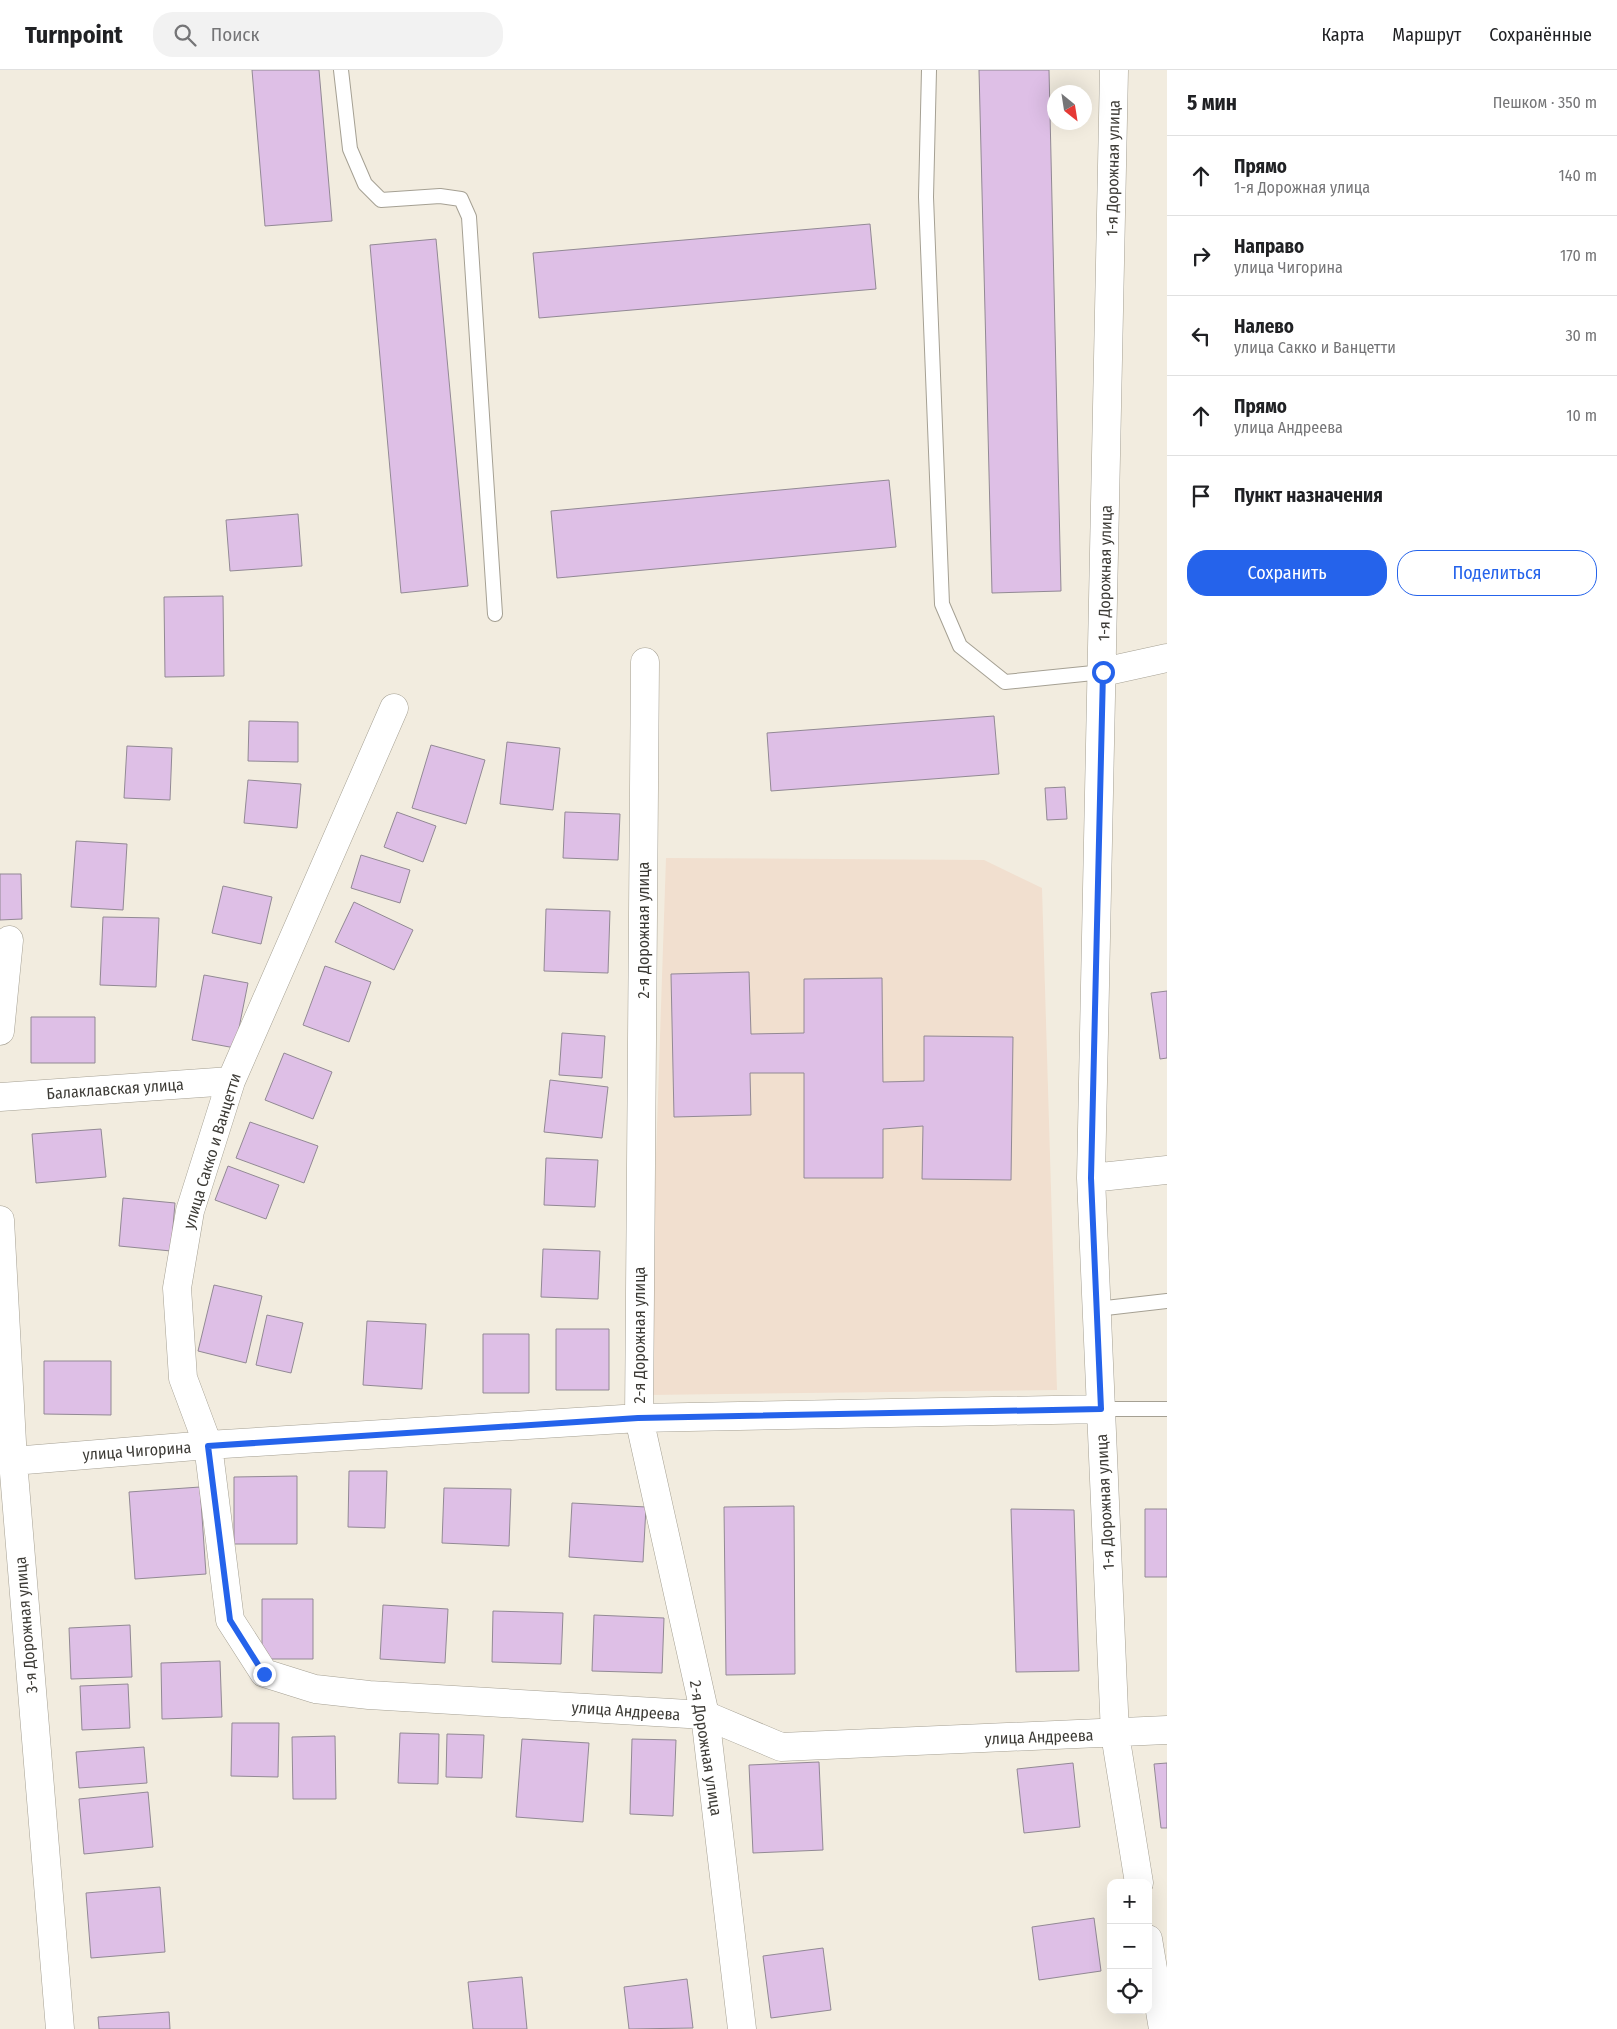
<!DOCTYPE html>
<html lang="ru">
<meta charset="utf-8">
<style>
:root{--surface:#fff;--page:#f2f2f2;--text:#202124;--muted:#757577;--line:#e0e0e0;--accent:#2563eb}
body{margin:0;font-family:"Fira Sans Condensed",sans-serif;background:var(--page);color:var(--text)}
.controls{position:absolute;right:15px;bottom:15px;display:grid;overflow:hidden;border-radius:10px;box-shadow:0 5px 20px #0002}
.controls button{width:45px;height:45px;display:grid;place-items:center;padding:0;border:0;border-bottom:1px solid var(--line);background:var(--surface);color:var(--text);font:25px sans-serif}
.compass{position:absolute;left:1047px;top:15px;width:45px;height:45px;border-radius:50%;background:var(--surface);box-shadow:0 5px 20px #0002;rotate:150deg}
.stop{position:absolute;width:15px;height:15px;margin:-11px;border:4px solid #2563eb;border-radius:50%;background:#fff}
.stop.end{background:#2563eb;border-color:#fff;box-shadow:0 1px 5px #0008}
.list{margin:0;padding:0;list-style:none}
h2{display:flex;justify-content:space-between;align-items:center;height:65px;margin:0;padding:0 20px;font-size:21px}
h2 small{font-size:16px;font-weight:400;color:var(--muted)}
.list li{display:grid;grid-template-columns:32px 1fr auto;gap:15px;align-items:center;box-sizing:border-box;height:80px;padding:0 20px;border-top:1px solid var(--line)}
.list b{display:block;font-size:19px;white-space:nowrap}
.list p{margin:0;font-size:16px;white-space:nowrap;color:var(--muted)}
.list em{font-size:16px;font-style:normal;color:var(--muted)}
.actions{display:flex;gap:10px;padding:15px 20px}
.actions a{flex:1;padding:11px 0;border:1px solid var(--accent);border-radius:20px;text-align:center;font-size:18px;color:var(--accent)}
.actions .main{background:var(--accent);color:#fff}
.icon{flex:none;width:28px;height:28px;fill:none;stroke:currentColor;stroke-width:2;stroke-linecap:round;stroke-linejoin:round}
.map{position:relative;flex:none;width:1167px;height:1959px;overflow:hidden}
header{display:flex;align-items:center;gap:30px;box-sizing:border-box;height:70px;padding:0 25px;background:var(--surface);border-bottom:1px solid var(--line)}
header strong{font-size:24px}
nav{display:flex;gap:28px;margin-inline-start:auto;font-size:18px}
.search{width:350px;height:45px;background:var(--page);display:flex;align-items:center;gap:12px;box-sizing:border-box;padding:0 18px;border-radius:20px;color:var(--muted);font-size:19px}
main{display:flex}
aside{flex:1;background:var(--surface)}
.map>svg:first-child{display:block}
.education{fill:#f1dfcf}
.building{fill:#debfe6;stroke:#928994}
.lines{fill:none;stroke-linecap:round;stroke-linejoin:round}
.lane-casing{stroke:#a5a093;stroke-width:16}
.street-casing{stroke:#a5a093;stroke-width:29}
.lane{stroke:#fff;stroke-width:14}
.street{stroke:#fff;stroke-width:28}
.route{stroke:#2563eb;stroke-width:6}
.labels{text-anchor:middle;dominant-baseline:central;stroke-width:4;stroke-linejoin:round;paint-order:stroke}
.street-label{font-size:16px;fill:#3d3b36;stroke:#fff}
</style>
<header>
<strong>Turnpoint</strong>
<div class="search"><svg class="icon" aria-label="search" viewBox="0 0 24 24"><circle cx="10" cy="10" r="6"/><path d="M15 15l6 6"/></svg>Поиск</div>
<nav><a>Карта</a><a>Маршрут</a><a>Сохранённые</a></nav>
</header>
<main>
<div class="map">
<svg width="1167" height="1959" viewBox="0 0 1167 1959">
<rect width="100%" height="100%" fill="#f2ecdf"/>
<path class="education" d="M666 788 984 790 1042 818 1057 1320 648 1325Z"/>
<path class="building" d="M252 0H319L332 151 265 156Z
M979 0H1049L1061 521 992 523Z
M870 154 876 219 539 248 533 183Z
M436 169 468 516 401 523 370 175Z
M889 410 896 477 557 508 551 441Z
M298 444 302 496 230 501 226 450Z
M223 526 224 606 165 607 164 527Z
M994 646 999 704 771 721 767 663Z
M249 651 298 652V692L248 691Z
M507 672 560 678 553 740 500 734Z
M431 675 485 690 466 754 412 738Z
M127 676 172 678 170 730 124 728Z
M248 710 301 714 297 758 244 753Z
M1065 717 1067 749 1047 750 1045 718Z
M397 742 436 756 423 792 384 777Z
M565 742 620 744 618 790 563 788Z
M76 771 127 774 123 840 71 837Z
M361 785 410 800 400 833 351 818Z
M0 804H21L22 849 0 850Z
M223 816 272 827 261 874 212 863Z
M354 832 413 860 394 900 335 872Z
M546 839 610 841 608 903 544 901Z
M103 847 159 848 156 917 100 915Z
M325 896 371 912 349 972 303 955Z
M749 902 751 964 804 963V909L882 908 883 1012 924 1011V966L1013 967 1011 1110 922 1109 923 1056 883 1059V1108H804V1003H750L751 1045 674 1047 671 904Z
M204 905 248 913 235 978 192 970Z
M1167 921V988L1160 989 1151 923Z
M31 947H95V993H31Z
M562 963 605 966 602 1008 559 1005Z
M284 983 332 1002 313 1049 265 1030Z
M550 1010 608 1017 602 1068 544 1062Z
M250 1052 318 1076 304 1113 236 1088Z
M101 1059 106 1107 36 1113 32 1064Z
M546 1088 598 1090 595 1137 544 1135Z
M228 1096 279 1115 266 1149 215 1130Z
M123 1128 175 1133 171 1181 119 1176Z
M543 1179 600 1181 598 1229 541 1227Z
M214 1215 262 1226 246 1293 198 1281Z
M267 1245 303 1253 291 1303 256 1295Z
M367 1251 426 1254 422 1319 363 1315Z
M556 1259H609V1320H556Z
M483 1264H529V1323H483Z
M44 1291H111V1345L44 1344Z
M349 1401H387L385 1458 348 1457Z
M297 1406V1474H234V1407Z
M200 1417 206 1504 135 1509 129 1422Z
M444 1418 511 1419 509 1476 442 1473Z
M572 1433 646 1437 643 1492 569 1487Z
M794 1436 795 1604 726 1605 724 1437Z
M1011 1439 1074 1440 1079 1601 1016 1602Z
M1145 1439H1167V1507H1145Z
M262 1529H313V1589H262Z
M383 1535 448 1539 445 1593 380 1589Z
M493 1541 563 1543 561 1594 492 1592Z
M594 1545 664 1548 662 1603 592 1601Z
M130 1555 132 1607 71 1609 69 1558Z
M220 1591 222 1647 162 1649 161 1593Z
M128 1614 130 1658 82 1660 80 1616Z
M232 1653H279L278 1707 231 1706Z
M400 1663 439 1664 438 1714 398 1713Z
M447 1664 484 1665 482 1708 446 1707Z
M335 1666 336 1729H293L292 1667Z
M522 1669 589 1673 583 1752 516 1747Z
M632 1669 676 1670 673 1746 630 1744Z
M144 1677 147 1713 79 1718 76 1682Z
M819 1692 823 1780 753 1783 749 1695Z
M1073 1693 1080 1757 1024 1763 1017 1699Z
M1167 1693V1758H1161L1154 1694Z
M148 1722 153 1777 84 1784 79 1729Z
M160 1817 165 1882 91 1888 86 1823Z
M1094 1848 1101 1901 1039 1910 1032 1857Z
M823 1878 831 1940 771 1948 763 1886Z
M522 1907 527 1959H473L468 1912Z
M687 1909 693 1958 629 1959 624 1917Z
M169 1942 170 1959H99L98 1947Z"/>
<g class="lines">
<g class="lane-casing">
<path id="lane" d="M341 0 350 79 365 114 381 130 440 126 461 129 469 147 495 544
M929 0 926 127 942 534 960 576 1005 612 1103 602
M1097 1239 1167 1231
M1101 1339H1167"/>
</g>
<g class="street-casing">
<path id="street" d="M1114 0 1091 1108 1115 1664 1139 1813
M645 592 639 1348 705 1645 742 1959
M1103 602 1167 588
M394 638 231 1011 190 1141 177 1218 183 1308 208 1375 230 1550 264 1603 315 1619 369 1625 705 1645 781 1677 1167 1660
M0 961 9 870
M0 1027 231 1011
M1091 1108 1167 1100
M0 1150 13 1391 60 1959
M13 1391 208 1375 639 1348 1101 1339
M1148 1869 1163 1959"/>
</g>
<use href="#lane" class="lane"/>
<use href="#street" class="street"/>
</g>
<g class="lines">
<path class="route" d="M264 1604 230 1550 208 1376 638 1348 1101 1339 1091 1108 1103 602"/>
</g>
<g class="labels">
<g class="street-label">
<text transform="translate(1113 98) rotate(-89)">1-я Дорожная улица</text>
<text transform="translate(1105 503) rotate(-89)">1-я Дорожная улица</text>
<text transform="translate(643 860) rotate(-90)">2-я Дорожная улица</text>
<text transform="translate(115 1019) rotate(-4)">Балаклавская улица</text>
<text transform="translate(212 1081) rotate(-73)">улица Сакко и Ванцетти</text>
<text transform="translate(639 1265) rotate(-90)">2-я Дорожная улица</text>
<text transform="translate(137 1381) rotate(-4)">улица Чигорина</text>
<text transform="translate(1105 1432) rotate(-93)">1-я Дорожная улица</text>
<text transform="translate(26 1555) rotate(-95)">3-я Дорожная улица</text>
<text transform="translate(626 1641) rotate(4)">улица Андреева</text>
<text transform="translate(1039 1667) rotate(-2)">улица Андреева</text>
<text transform="translate(706 1678) rotate(81)">2-я Дорожная улица</text>
</g>
</g>
</svg>
<div class="controls">
<button>+</button>
<button>−</button>
<button><svg class="icon" aria-label="locate" viewBox="0 0 24 24"><circle cx="12" cy="12" r="6"/><path d="M12 2v4M12 18v4M2 12h4M18 12h4"/></svg></button>
</div>
<svg class="compass" viewBox="-18 -18 36 36"><path d="M0-13l5 13h-10z" fill="#e53935"/><path d="M0 13l5-13h-10z" fill="#757577"/></svg>
<div class="stop" style="left:1103px;top:602px"></div>
<div class="stop end" style="left:264px;top:1604px"></div>
</div>
<aside>
<h2>5 мин<small>Пешком · 350 m</small></h2>
<ul class="list">
<li><svg class="icon" aria-label="ahead" viewBox="0 0 24 24"><path d="M12 20V5M6 11l6-6 6 6"/></svg><div><b>Прямо</b><p>1-я Дорожная улица</p></div><em>140 m</em></li>
<li><svg class="icon" aria-label="right" viewBox="0 0 24 24"><path d="M7 20v-9h11M14 6l5 5-5 5"/></svg><div><b>Направо</b><p>улица Чигорина</p></div><em>170 m</em></li>
<li><svg class="icon" aria-label="left" viewBox="0 0 24 24"><path d="M17 20v-9H6M10 6l-5 5 5 5"/></svg><div><b>Налево</b><p>улица Сакко и Ванцетти</p></div><em>30 m</em></li>
<li><svg class="icon" aria-label="ahead" viewBox="0 0 24 24"><path d="M12 20V5M6 11l6-6 6 6"/></svg><div><b>Прямо</b><p>улица Андреева</p></div><em>10 m</em></li>
<li><svg class="icon" aria-label="arrive" viewBox="0 0 24 24"><path d="M6 21V4h12l-3 4 3 4H6"/></svg><div><b>Пункт назначения</b></div></li>
</ul>
<div class="actions"><a class="main">Сохранить</a><a>Поделиться</a></div>
</aside>
</main>
